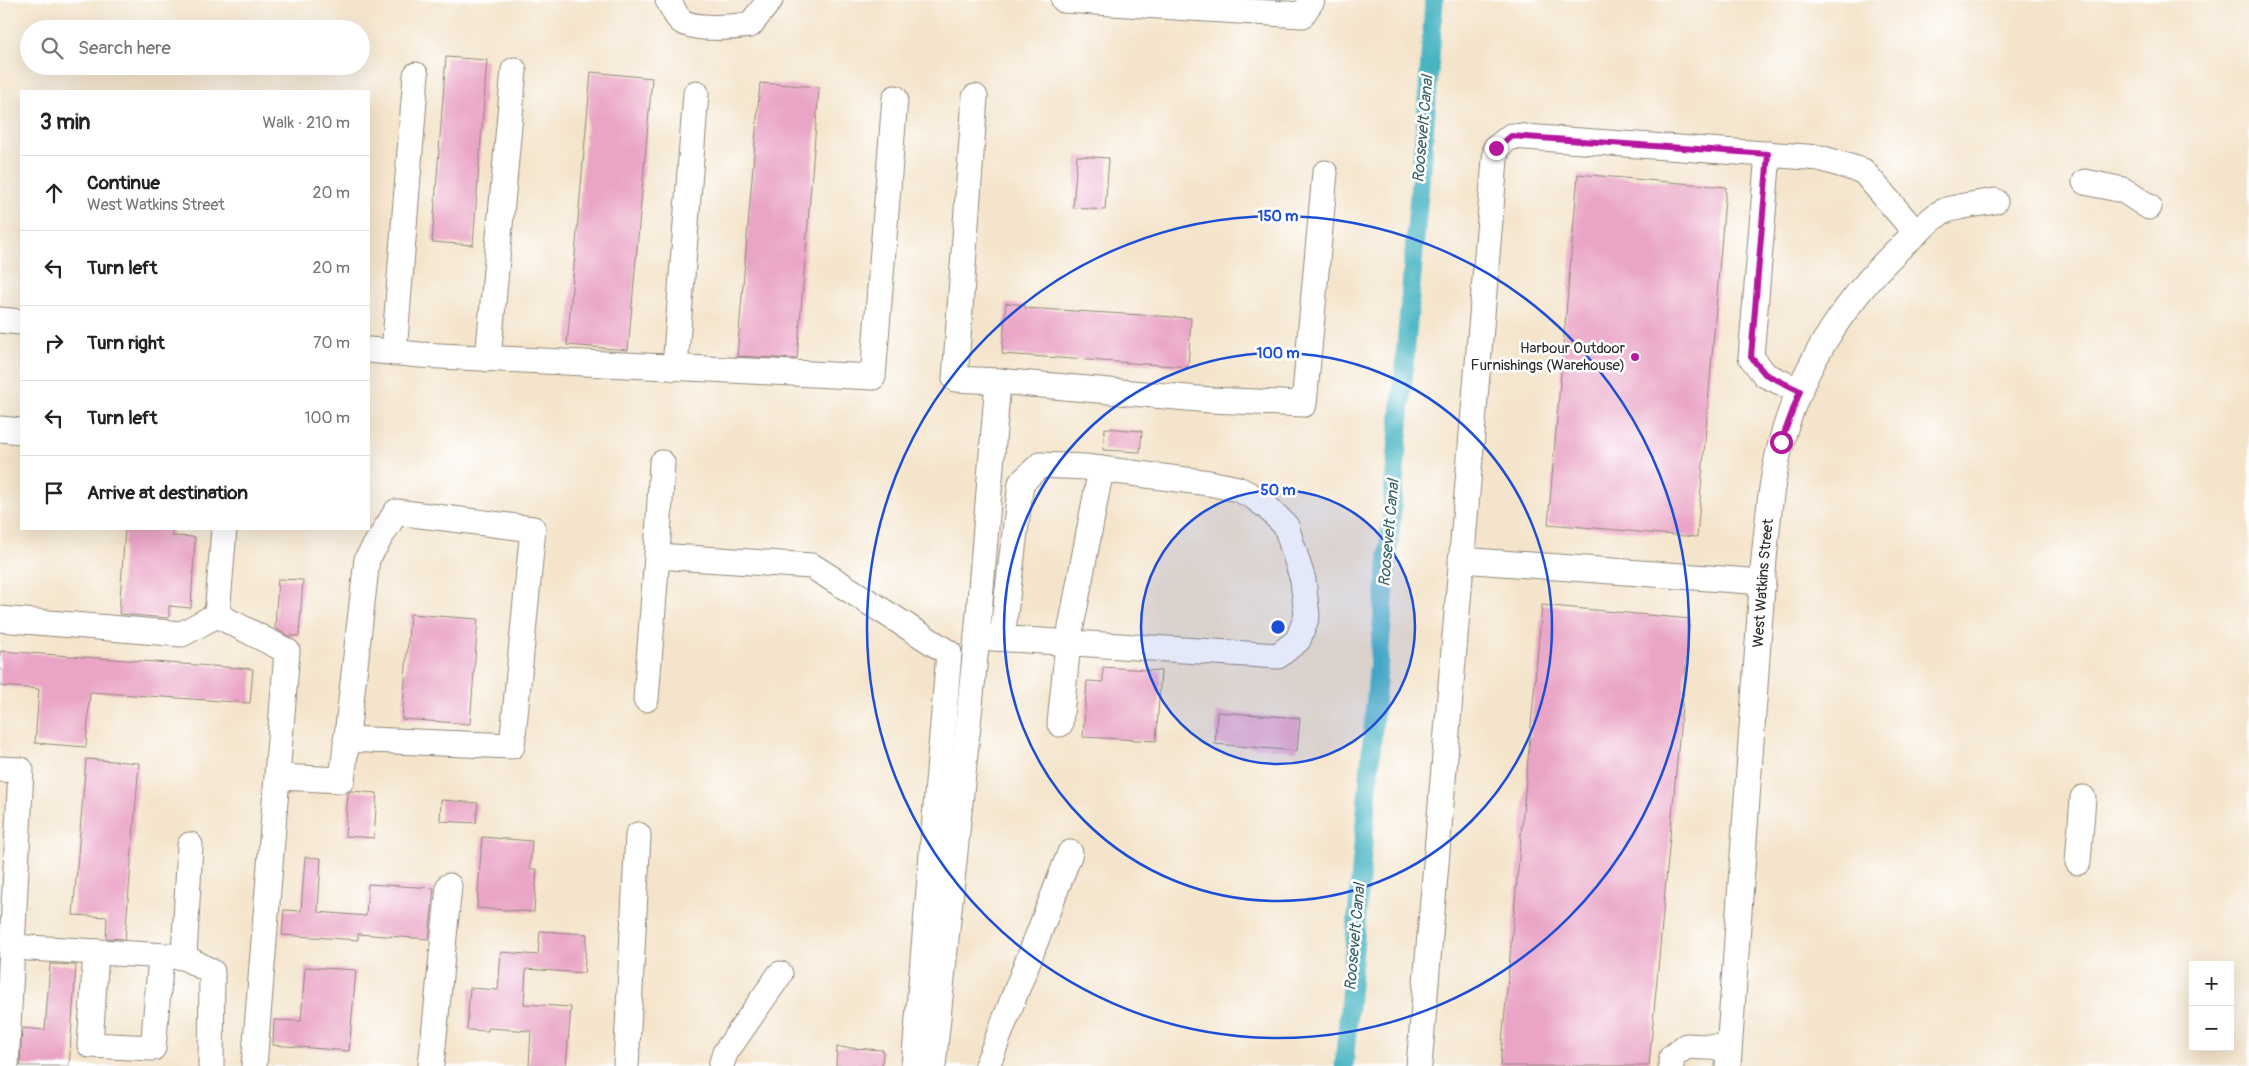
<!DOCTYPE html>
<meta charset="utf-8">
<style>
:root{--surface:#fff;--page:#f6f6f6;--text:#222;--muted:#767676;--line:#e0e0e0}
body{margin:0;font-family:Pangolin,sans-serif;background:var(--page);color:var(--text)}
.controls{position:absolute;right:15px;bottom:15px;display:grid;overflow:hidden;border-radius:0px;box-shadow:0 5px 20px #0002}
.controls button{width:45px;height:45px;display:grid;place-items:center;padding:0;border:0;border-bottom:1px solid var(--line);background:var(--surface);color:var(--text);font:25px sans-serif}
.stop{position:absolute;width:15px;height:15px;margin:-11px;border:4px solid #b5179e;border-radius:50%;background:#fff}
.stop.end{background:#b5179e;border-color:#fff;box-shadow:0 1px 5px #0008}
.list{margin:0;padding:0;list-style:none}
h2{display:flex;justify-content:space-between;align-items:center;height:65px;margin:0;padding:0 20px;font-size:21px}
h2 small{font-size:16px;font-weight:400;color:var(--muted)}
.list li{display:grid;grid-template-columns:32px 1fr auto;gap:15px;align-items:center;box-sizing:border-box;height:75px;padding:0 20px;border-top:1px solid var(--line)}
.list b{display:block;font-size:19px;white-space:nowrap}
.list p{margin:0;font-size:16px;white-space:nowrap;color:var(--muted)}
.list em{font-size:16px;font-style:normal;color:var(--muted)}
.icon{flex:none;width:28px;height:28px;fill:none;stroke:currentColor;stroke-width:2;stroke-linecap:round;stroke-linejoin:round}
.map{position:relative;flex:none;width:2249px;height:1066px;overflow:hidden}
.search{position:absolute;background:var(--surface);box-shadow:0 5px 20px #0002;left:20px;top:20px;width:350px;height:55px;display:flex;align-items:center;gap:12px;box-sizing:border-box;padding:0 18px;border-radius:28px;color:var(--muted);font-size:19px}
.panel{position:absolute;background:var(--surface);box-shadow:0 5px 20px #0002;left:20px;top:90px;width:350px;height:440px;border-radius:0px}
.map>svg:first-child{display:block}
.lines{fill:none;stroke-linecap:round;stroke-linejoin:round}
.canal{stroke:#47b4c2;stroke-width:19}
.building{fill:#eaa5c6}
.minor-casing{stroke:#90887b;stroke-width:27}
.minor{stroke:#fff;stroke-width:25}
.route{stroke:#b5179e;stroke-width:6}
.ring{fill:none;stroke:#1d4ed8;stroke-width:2.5}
.poi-dot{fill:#b5179e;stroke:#fff;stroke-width:2}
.labels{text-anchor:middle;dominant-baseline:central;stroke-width:5;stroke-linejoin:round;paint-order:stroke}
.poi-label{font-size:15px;fill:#2b2b2b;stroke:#fff;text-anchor:end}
.street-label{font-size:15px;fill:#2b2b2b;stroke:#fff}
.water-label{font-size:16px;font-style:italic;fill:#366267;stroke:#fff}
.centre{fill:#1d4ed8;stroke:#fff;stroke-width:2.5}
.ring-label{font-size:15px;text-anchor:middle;font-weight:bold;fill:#1d4ed8;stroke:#fff;stroke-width:5;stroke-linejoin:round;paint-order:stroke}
</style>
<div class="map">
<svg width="2249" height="1066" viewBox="0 0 2249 1066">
<rect width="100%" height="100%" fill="#fff"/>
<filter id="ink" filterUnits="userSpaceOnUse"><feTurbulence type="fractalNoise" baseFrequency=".02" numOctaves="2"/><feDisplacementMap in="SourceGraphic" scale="10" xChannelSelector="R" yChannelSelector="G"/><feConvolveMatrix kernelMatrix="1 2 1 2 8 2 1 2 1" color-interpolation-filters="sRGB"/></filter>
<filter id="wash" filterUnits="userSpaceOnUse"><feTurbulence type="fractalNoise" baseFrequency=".0096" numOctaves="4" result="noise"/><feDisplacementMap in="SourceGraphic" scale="20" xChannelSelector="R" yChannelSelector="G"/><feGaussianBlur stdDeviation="1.12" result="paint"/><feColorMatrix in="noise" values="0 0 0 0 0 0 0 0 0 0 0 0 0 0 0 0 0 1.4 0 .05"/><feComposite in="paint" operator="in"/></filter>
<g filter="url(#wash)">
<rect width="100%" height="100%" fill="#f4e4cb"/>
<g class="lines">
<path class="canal" d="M1344 1066 1427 101 1434 0"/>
</g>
<g id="blocks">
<path class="building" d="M446 57 487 60 473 245 432 242Z
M591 72 652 78 628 350 567 345Z
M760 83 819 87 797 359 737 356Z
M1077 156 1109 158 1105 210 1073 208Z
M1578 174 1726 187 1697 537 1548 524Z
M1006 303 1025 305V308L1191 318 1188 367 1002 354Z
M1105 428 1142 431 1140 452 1103 450Z
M125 529H172V536L195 537 191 608 169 606V618L119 614Z
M278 579 303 580 299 636H288L275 628Z
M1542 605 1690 619 1649 1066H1500Z
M410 614 478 619 470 724 402 719Z
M0 651 253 669 250 703 90 692 86 747 35 743 39 689 0 686Z
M1103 667 1161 671 1156 741 1083 737 1087 681 1103 682Z
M1217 712 1300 718 1297 751 1215 744Z
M86 759 139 763 125 939 106 938 107 917 73 915Z
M351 791 377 793 374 838 345 836 348 793Z
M441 800 478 803 476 823 440 821Z
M482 837 532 841 530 869H537L534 912 477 908Z
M305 857 321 858 318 912 366 916 368 884 434 888 429 939 358 934V940L282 935 284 910 301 911Z
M540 931 587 934 584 973 526 969 524 1004 571 1007 566 1066H529L531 1031 488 1028V1031L467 1030 470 988 498 990 501 952 538 955Z
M50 964 76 965 69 1066H20L22 1028 45 1030Z
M305 967 356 970 349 1051 273 1045 274 1020 301 1021Z
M837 1047 883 1050 882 1066H836Z"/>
</g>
</g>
<g filter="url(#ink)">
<use href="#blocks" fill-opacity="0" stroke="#90887b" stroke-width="1"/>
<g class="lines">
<g class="minor-casing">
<g id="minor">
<path d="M668 0C672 6 675 15 680 20 692 31 735 27 750 25L770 0"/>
<path d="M1064 0 1302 15 1312 0"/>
<path d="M975 97 955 379 998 381"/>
<path d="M1768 154 1751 357 1765 375 1800 391"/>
<path d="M2085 182 2123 190 2149 207"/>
<path d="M0 320 21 322"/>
<path d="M369 350 420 355 873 377 895 98"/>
<path d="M394 353 416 75"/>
<path d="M488 359 514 70"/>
<path d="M675 368 696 93"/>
<path d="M0 429 21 431"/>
<path d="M224 529 217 615 287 651 254 1066"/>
<path d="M657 556 662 463"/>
<path d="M1461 560 1763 582"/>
<path d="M0 619 182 634 217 615"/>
<path d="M977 637 1278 656 1298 640 1307 616 1303 580 1286 526 1267 507 1254 497 1238 489 1209 483 1085 467 1040 465 1021 483 1002 638"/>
<path d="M646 699 657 556 812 566 949 653 914 1066"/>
<path d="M1060 724 1068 643 1101 469"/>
<path d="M0 769 21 770 6 1066"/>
<path d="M278 777 342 780 367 559 396 512 533 529 512 746 346 739"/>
<path d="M2078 862 2083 798"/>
<path d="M12 947 184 957 212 972 211 1066"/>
<path d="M96 952 90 1045 153 1048 161 957"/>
<path d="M184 957 190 845"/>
<path d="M431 1066 449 886"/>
<path d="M626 1066 638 835"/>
<path d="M721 1066 725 1053 780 974"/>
<path d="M933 1066 977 637 998 381 1210 400 1304 404 1325 173"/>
<path d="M987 1066 1070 853"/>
<path d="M1419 1066 1496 148 1511 136 1820 158 1863 171 1916 233"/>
<path d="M1671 1066 1672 1057 1686 1046 1729 1048"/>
<path id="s1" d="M1728 1066 1764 559C1768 520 1771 481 1781 443 1802 363 1852 289 1914 235 1922 228 1931 219 1940 213 1949 207 1983 203 1995 201"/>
</g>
</g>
<use href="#minor" class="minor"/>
</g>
</g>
<g class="lines" filter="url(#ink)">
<path class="route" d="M1496 148 1511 136 1768 154 1751 357 1765 374 1800 391 1781 442"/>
</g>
<circle cx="1278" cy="627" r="137" fill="#1d4ed8" fill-opacity=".12"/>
<g class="ring">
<circle cx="1278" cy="627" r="137"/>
<circle cx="1278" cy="627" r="274"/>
<circle cx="1278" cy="627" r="411"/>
</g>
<circle class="poi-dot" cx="1635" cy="357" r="5"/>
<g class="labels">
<g class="poi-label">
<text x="1625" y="348">Harbour Outdoor<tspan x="1625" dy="17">Furnishings (Warehouse)</tspan></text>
</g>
<g class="street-label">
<text stroke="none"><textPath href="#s1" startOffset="484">West Watkins Street</textPath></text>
</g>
<g class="water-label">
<text transform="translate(1423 129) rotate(-85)">Roosevelt Canal</text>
<text transform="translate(1389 533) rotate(-85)">Roosevelt Canal</text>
<text transform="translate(1355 937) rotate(-85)">Roosevelt Canal</text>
</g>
</g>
<circle cx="1278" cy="627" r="8" class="centre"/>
<g class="ring-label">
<text x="1278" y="221">150 m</text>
<text x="1278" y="358">100 m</text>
<text x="1278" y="495">50 m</text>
</g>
</svg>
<div class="controls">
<button>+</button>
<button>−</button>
</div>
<div class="stop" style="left:1781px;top:442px"></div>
<div class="stop end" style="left:1496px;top:148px"></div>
<div class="search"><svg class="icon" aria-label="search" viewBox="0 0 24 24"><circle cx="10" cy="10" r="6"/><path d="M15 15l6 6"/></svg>Search here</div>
<section class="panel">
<h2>3 min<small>Walk · 210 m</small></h2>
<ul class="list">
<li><svg class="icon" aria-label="ahead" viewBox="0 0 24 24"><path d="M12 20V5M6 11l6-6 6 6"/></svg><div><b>Continue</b><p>West Watkins Street</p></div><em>20 m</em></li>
<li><svg class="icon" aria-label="left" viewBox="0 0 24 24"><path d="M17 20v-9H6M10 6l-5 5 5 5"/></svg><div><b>Turn left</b></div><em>20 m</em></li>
<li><svg class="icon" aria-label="right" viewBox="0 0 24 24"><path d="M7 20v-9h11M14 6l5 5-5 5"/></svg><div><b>Turn right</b></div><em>70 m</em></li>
<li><svg class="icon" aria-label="left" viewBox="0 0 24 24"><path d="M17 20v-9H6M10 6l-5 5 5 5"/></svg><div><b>Turn left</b></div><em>100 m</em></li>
<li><svg class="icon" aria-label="arrive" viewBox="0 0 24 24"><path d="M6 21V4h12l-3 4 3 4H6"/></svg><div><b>Arrive at destination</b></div></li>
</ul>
</section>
</div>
